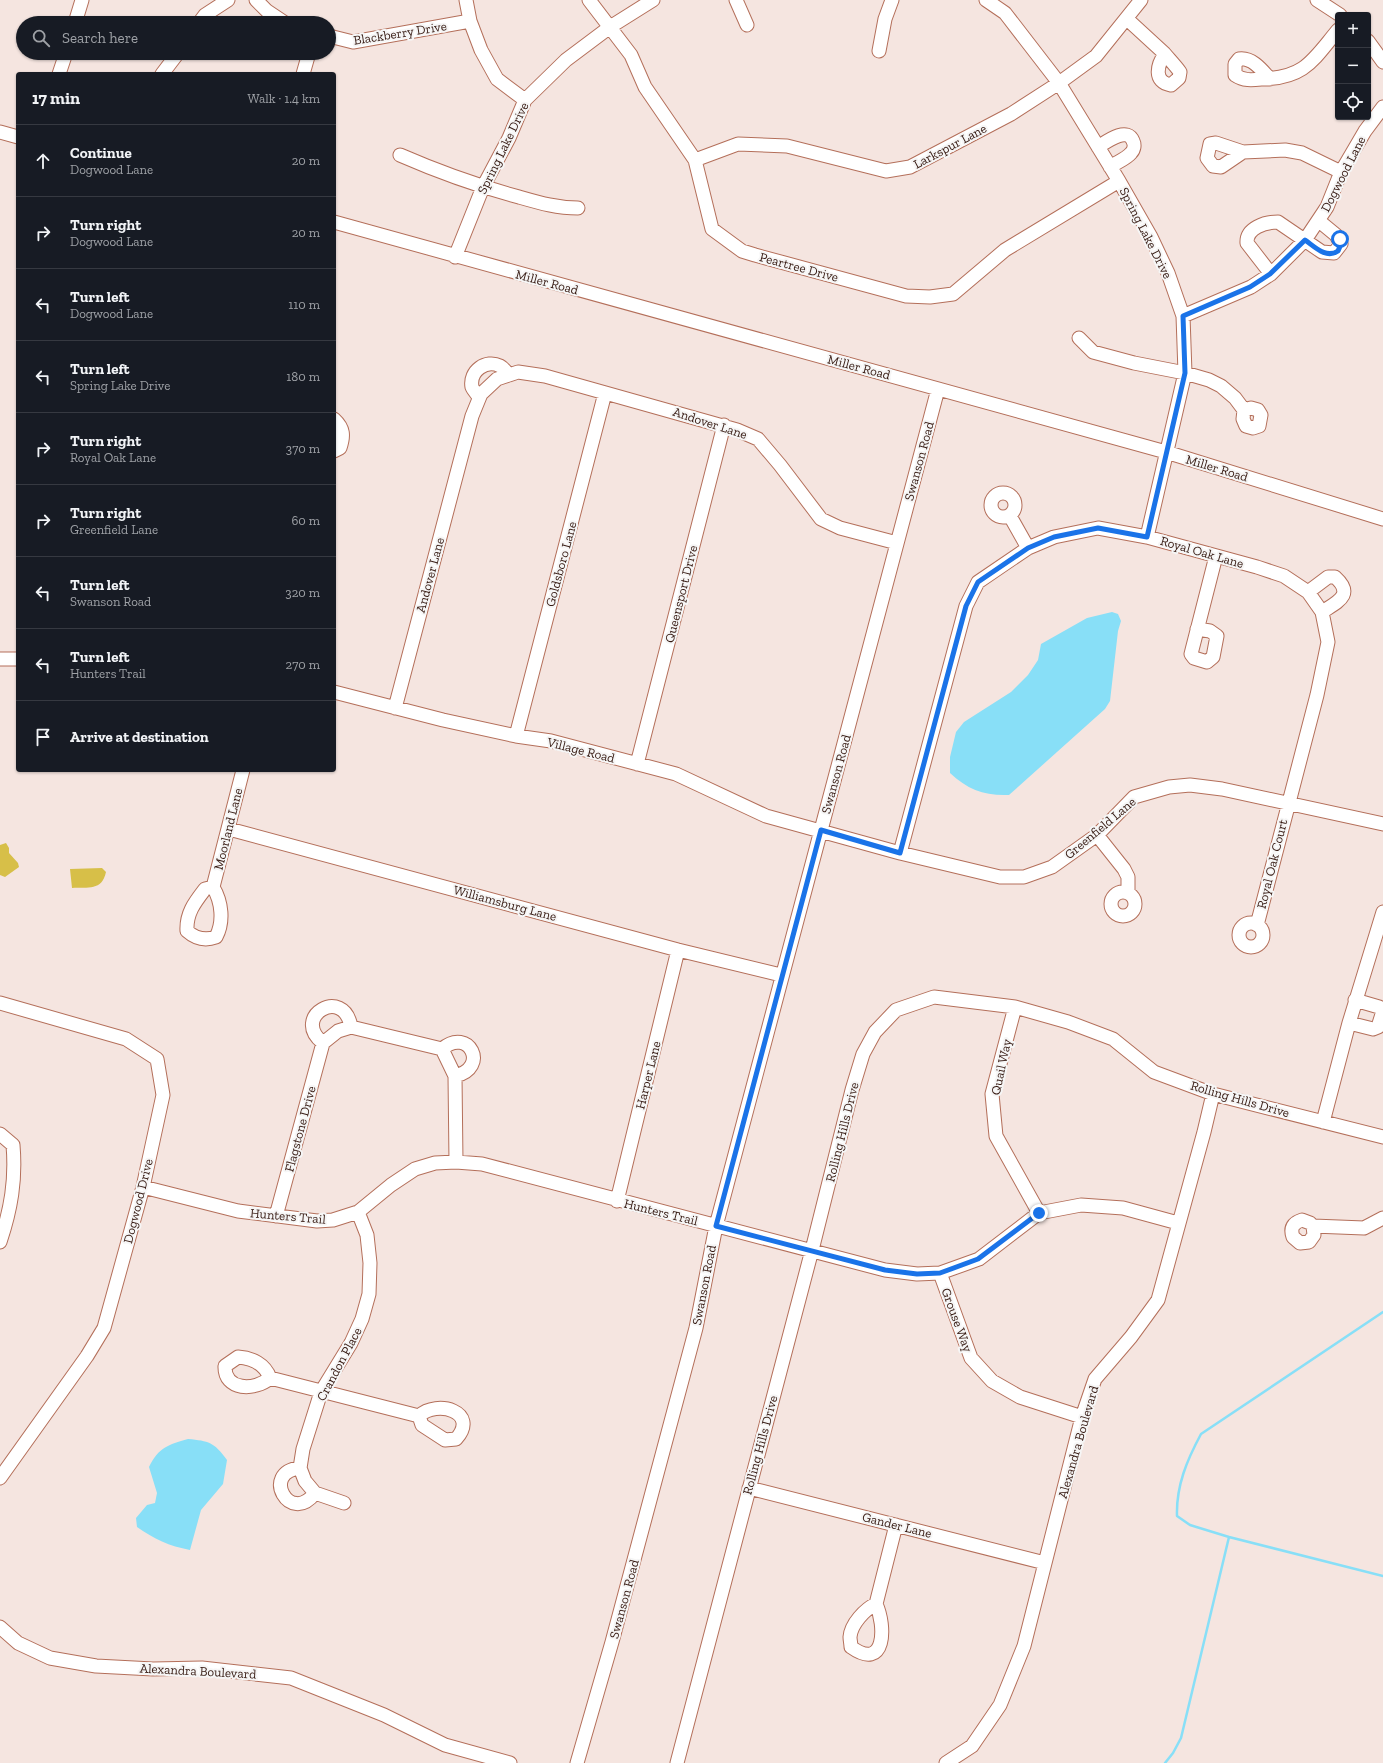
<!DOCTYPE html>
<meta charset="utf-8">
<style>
:root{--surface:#171b24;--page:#242831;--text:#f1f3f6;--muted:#9ea1a6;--line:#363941}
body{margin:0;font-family:"Zilla Slab",serif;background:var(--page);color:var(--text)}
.controls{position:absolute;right:12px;top:12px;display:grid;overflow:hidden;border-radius:4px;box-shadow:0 1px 3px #0004}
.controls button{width:36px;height:36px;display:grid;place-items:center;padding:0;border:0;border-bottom:1px solid var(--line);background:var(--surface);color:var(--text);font:20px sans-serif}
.stop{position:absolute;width:12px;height:12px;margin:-9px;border:3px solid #1a73e8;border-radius:50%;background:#fff}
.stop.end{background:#1a73e8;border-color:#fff;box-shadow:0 1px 4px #0008}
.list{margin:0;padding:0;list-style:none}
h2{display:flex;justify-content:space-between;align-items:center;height:52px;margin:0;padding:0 16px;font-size:17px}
h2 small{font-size:13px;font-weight:400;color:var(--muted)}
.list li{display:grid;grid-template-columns:26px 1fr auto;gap:12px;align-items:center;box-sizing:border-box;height:72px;padding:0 16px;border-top:1px solid var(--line)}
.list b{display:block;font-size:15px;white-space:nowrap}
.list p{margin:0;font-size:13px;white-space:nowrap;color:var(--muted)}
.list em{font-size:13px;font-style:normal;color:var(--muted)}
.icon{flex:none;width:22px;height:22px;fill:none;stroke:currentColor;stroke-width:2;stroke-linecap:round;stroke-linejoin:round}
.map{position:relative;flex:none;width:1383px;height:1763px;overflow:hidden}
.search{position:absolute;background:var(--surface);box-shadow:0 1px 3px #0004;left:16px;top:16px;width:320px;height:44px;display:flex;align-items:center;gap:10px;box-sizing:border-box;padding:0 14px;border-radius:22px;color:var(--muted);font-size:15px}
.panel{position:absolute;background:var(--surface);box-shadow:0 1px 3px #0004;left:16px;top:72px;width:320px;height:700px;border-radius:4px}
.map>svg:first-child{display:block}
.green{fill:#d7bf48}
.water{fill:#88dff7}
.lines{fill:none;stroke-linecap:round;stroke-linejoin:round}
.stream{stroke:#88dff7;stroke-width:2.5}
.minor-casing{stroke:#b46f5a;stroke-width:15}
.minor{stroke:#fff;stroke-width:13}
.route{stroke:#1a73e8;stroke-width:5}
.labels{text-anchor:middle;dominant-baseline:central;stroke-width:4;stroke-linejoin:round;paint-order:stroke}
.street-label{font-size:13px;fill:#351911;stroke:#f6f6f6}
</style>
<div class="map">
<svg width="1383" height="1763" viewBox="0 0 1383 1763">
<rect width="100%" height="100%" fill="#f5e5e0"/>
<path class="green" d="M6 843 9 848V853L18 863 19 867 5 877 0 875V845Z
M102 868 106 872C102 891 88 887 72 888L70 869Z"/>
<path class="water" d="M1112 612 1118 614 1121 621 1118 631 1110 701 1105 709 1009 795C985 796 968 790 950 773V757L956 732 964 722 1011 692 1028 675 1038 660 1041 644 1087 618Z
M188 1439C209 1441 214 1442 227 1460L223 1484 201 1510 190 1550C169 1546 154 1539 137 1527L136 1518 147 1505 155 1503 157 1493 149 1467C159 1447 168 1445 188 1439Z"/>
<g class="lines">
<path class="stream" d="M1229 1537 1383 1576
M1165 1763 1173 1753 1181 1738 1229 1537 1190 1525 1177 1516C1176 1486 1187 1460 1201 1434L1383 1312"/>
<g class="minor-casing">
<path id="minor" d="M256 0 267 11 285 23
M466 0 470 21 481 50 497 79 525 100
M589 0 631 55 645 87 695 160 712 229 742 251 755 255 906 296 930 297 953 294 1005 250 1119 181
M736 0 747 25
M986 0 1005 13 1059 83 1119 181 1151 237 1168 273 1183 316 1185 373 1147 537
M1317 0 1340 15
M1127 19 1164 53C1169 59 1175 65 1180 72L1179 78 1171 85C1153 82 1157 65 1165 54
M75 23 82 0
M199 23 205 15 228 0
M329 36 353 42 470 21
M1368 41 1383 62
M879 51 885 19 892 0
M59 74 66 53
M162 74 178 53
M303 74 309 53
M1270 79C1262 70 1252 57 1239 59L1235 64V75C1244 81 1252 80 1262 79 1305 78 1313 60 1338 30
M0 132 18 137
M1098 147C1106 142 1127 126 1133 141 1135 145 1134 150 1131 153 1126 159 1117 162 1110 167
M1243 152 1221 167 1213 166 1207 158 1210 144 1216 143 1243 152 1285 150 1302 153 1341 172
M400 155C439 172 478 186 519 197 540 203 557 208 578 208
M695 160 738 144 787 146 886 171 910 167 1011 114 1059 83 1096 56 1141 0
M334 222 1166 452 1383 519
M455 257 483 187 509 138 525 100 566 60 610 27 653 0
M1271 274 1247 243C1246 228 1265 222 1278 222L1322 252 1334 253 1341 244 1336 235 1319 221
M1183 316 1251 287 1271 274 1305 240 1327 207 1341 172 1365 131 1383 107
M1079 338 1093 352 1134 363 1185 373 1209 380 1221 386 1235 398 1244 410 1243 419 1246 426 1253 428 1259 426 1261 415 1258 410 1251 408 1244 410
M479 397C477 394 473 390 472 387 469 371 486 359 500 366 504 368 506 372 509 375
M334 419C344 428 344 436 340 448L334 451
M991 505a12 12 0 1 1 24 0a12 12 0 1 1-24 0Z
M1010 516 1028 548
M1308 592 1328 577H1335C1355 595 1337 602 1322 612
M1197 629 1210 631 1217 636 1213 657 1207 662 1194 658 1191 654 1192 650 1216 556
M0 659H18
M334 692 443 720 516 736 551 741 676 774 766 816 900 853 1000 877H1024L1052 867 1097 835 1134 797 1169 787 1190 785 1222 789 1383 824
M395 708 472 416 481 394 497 379 518 372 545 376 737 430 758 439 780 465 821 519 840 528 897 543
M516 736 605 393
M637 764 724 425
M229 829 678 950 781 975
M1097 835 1124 869 1128 877V893
M900 853 966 606 978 582 1028 548 1054 537 1098 528 1147 537 1257 567 1284 576 1308 592 1322 612 1328 642 1317 695 1257 925
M213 887 205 889C195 902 186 913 187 931 196 939 205 941 216 937 224 922 222 902 213 887L243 770
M1111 904a12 12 0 1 1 24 0a12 12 0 1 1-24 0Z
M1239 935a12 12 0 1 1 24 0a12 12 0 1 1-24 0Z
M0 1003 126 1039 157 1059 163 1095 143 1187 104 1328 87 1356 0 1478
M1015 1007 992 1094 996 1136 1039 1213
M1349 1023 1373 1029 1378 1027 1383 1011 1379 1007 1355 1000
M323 1043C290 1017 344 985 351 1027
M442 1049C469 1026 490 1068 455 1076
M1323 1122 1349 1023 1383 912
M0 1134 13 1145C16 1180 11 1209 0 1242
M143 1187 238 1211 317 1221 333 1220 358 1212 391 1185 415 1169 435 1163 456 1162 482 1164 885 1270 917 1274 940 1273 979 1259 1039 1213 1081 1205 1123 1208 1178 1223
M617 1201 678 950
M276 1216 323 1043 338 1031 351 1027 442 1049 455 1076 456 1162
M1313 1226 1314 1235 1309 1242 1300 1243 1293 1237C1290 1228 1293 1223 1302 1220L1310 1223 1313 1226 1364 1228 1383 1218
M940 1273 971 1358 992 1381 1020 1397 1082 1417
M270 1378C265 1364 252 1358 238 1357L225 1366C224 1391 255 1391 270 1378L419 1416 422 1425 445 1440 456 1439C480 1412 437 1399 419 1416
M300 1468C260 1472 290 1526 315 1493
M749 1488 1045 1563
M344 1503 315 1493 305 1481 300 1468 303 1449 321 1392 351 1343 362 1319 369 1294 370 1263 367 1235 358 1212
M876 1604C865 1609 851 1624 850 1637 850 1640 851 1644 851 1647 886 1672 886 1626 876 1604L896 1525
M0 1627 18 1643 50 1658 96 1666 153 1669 202 1668 291 1678 384 1715 445 1745 510 1763
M577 1763 612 1642 696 1328 716 1226 938 389
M677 1763 812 1250 852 1090 863 1054 875 1032 896 1010 934 997 1015 1007 1068 1022 1113 1039 1154 1072 1213 1094 1383 1137
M946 1763 972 1746 1000 1705 1024 1646 1082 1417 1095 1379 1131 1337 1158 1300 1204 1132 1213 1094"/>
</g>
<use href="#minor" class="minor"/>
</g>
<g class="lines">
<path class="route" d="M1039 1213 978 1259 940 1273 917 1274 885 1270 716 1226 821 830 900 853 966 606 978 582 1028 548 1054 537 1098 528 1147 537 1185 373 1183 316 1250 287 1270 274 1305 240C1315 247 1326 259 1338 251L1341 244 1340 239"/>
</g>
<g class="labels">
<g class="street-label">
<text transform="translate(400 33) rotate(-9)">Blackberry Drive</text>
<text transform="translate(950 146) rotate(-28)">Larkspur Lane</text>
<text transform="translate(503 148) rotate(-64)">Spring Lake Drive</text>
<text transform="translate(1343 174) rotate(-63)">Dogwood Lane</text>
<text transform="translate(1146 233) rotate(63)">Spring Lake Drive</text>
<text transform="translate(799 267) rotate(15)">Peartree Drive</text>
<text transform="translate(547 282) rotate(15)">Miller Road</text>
<text transform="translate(859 367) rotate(15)">Miller Road</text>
<text transform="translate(710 423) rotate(18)">Andover Lane</text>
<text transform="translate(919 461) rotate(-75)">Swanson Road</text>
<text transform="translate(1217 468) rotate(17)">Miller Road</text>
<text transform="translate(1202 552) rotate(16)">Royal Oak Lane</text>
<text transform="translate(561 564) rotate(-75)">Goldsboro Lane</text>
<text transform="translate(430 575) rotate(-75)">Andover Lane</text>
<text transform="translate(681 594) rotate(-76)">Queensport Drive</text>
<text transform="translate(581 750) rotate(14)">Village Road</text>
<text transform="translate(836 774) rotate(-75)">Swanson Road</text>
<text transform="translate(1100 828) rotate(-40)">Greenfield Lane</text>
<text transform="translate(228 829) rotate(-76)">Moorland Lane</text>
<text transform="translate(1272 864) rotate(-76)">Royal Oak Court</text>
<text transform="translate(505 903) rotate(15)">Williamsburg Lane</text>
<text transform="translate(1001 1067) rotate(-78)">Quail Way</text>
<text transform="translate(648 1075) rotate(-76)">Harper Lane</text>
<text transform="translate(1240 1099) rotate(16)">Rolling Hills Drive</text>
<text transform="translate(300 1129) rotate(-75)">Flagstone Drive</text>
<text transform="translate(842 1132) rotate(-76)">Rolling Hills Drive</text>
<text transform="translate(138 1201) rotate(-76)">Dogwood Drive</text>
<text transform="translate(661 1212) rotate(14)">Hunters Trail</text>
<text transform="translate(288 1216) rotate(5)">Hunters Trail</text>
<text transform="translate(704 1285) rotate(-79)">Swanson Road</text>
<text transform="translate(957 1320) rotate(70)">Grouse Way</text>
<text transform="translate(339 1364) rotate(-62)">Crandon Place</text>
<text transform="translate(1078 1442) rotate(-74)">Alexandra Boulevard</text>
<text transform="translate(760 1445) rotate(-75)">Rolling Hills Drive</text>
<text transform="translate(897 1525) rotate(14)">Gander Lane</text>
<text transform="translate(624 1599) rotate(-75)">Swanson Road</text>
<text transform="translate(198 1671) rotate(3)">Alexandra Boulevard</text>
</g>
</g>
</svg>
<div class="controls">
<button>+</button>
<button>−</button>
<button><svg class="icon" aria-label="locate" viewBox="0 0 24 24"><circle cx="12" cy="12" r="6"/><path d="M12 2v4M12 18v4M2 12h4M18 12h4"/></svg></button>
</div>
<div class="stop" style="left:1340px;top:239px"></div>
<div class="stop end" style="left:1039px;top:1213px"></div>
<div class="search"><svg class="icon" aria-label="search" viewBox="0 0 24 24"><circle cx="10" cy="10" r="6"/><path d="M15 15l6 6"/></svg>Search here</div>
<section class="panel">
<h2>17 min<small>Walk · 1.4 km</small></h2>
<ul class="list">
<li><svg class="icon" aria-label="ahead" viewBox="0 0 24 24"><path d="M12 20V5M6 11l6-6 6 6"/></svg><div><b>Continue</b><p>Dogwood Lane</p></div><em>20 m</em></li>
<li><svg class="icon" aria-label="right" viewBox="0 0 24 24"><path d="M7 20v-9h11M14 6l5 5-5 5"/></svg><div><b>Turn right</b><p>Dogwood Lane</p></div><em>20 m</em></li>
<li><svg class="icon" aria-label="left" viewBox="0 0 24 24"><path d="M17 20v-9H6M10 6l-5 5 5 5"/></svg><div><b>Turn left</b><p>Dogwood Lane</p></div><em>110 m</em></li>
<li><svg class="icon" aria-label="left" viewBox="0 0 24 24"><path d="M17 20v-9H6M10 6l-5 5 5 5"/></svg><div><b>Turn left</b><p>Spring Lake Drive</p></div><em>180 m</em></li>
<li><svg class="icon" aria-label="right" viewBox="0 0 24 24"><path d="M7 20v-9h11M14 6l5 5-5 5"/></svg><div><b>Turn right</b><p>Royal Oak Lane</p></div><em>370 m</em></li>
<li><svg class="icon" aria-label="right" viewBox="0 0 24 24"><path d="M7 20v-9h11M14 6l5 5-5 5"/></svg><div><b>Turn right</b><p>Greenfield Lane</p></div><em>60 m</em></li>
<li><svg class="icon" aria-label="left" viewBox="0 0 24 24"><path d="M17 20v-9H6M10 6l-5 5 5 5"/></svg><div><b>Turn left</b><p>Swanson Road</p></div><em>320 m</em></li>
<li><svg class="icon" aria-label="left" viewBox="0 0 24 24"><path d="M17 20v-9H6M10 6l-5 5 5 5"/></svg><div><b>Turn left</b><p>Hunters Trail</p></div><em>270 m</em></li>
<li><svg class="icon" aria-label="arrive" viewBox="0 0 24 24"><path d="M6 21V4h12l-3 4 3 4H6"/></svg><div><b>Arrive at destination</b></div></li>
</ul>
</section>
</div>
